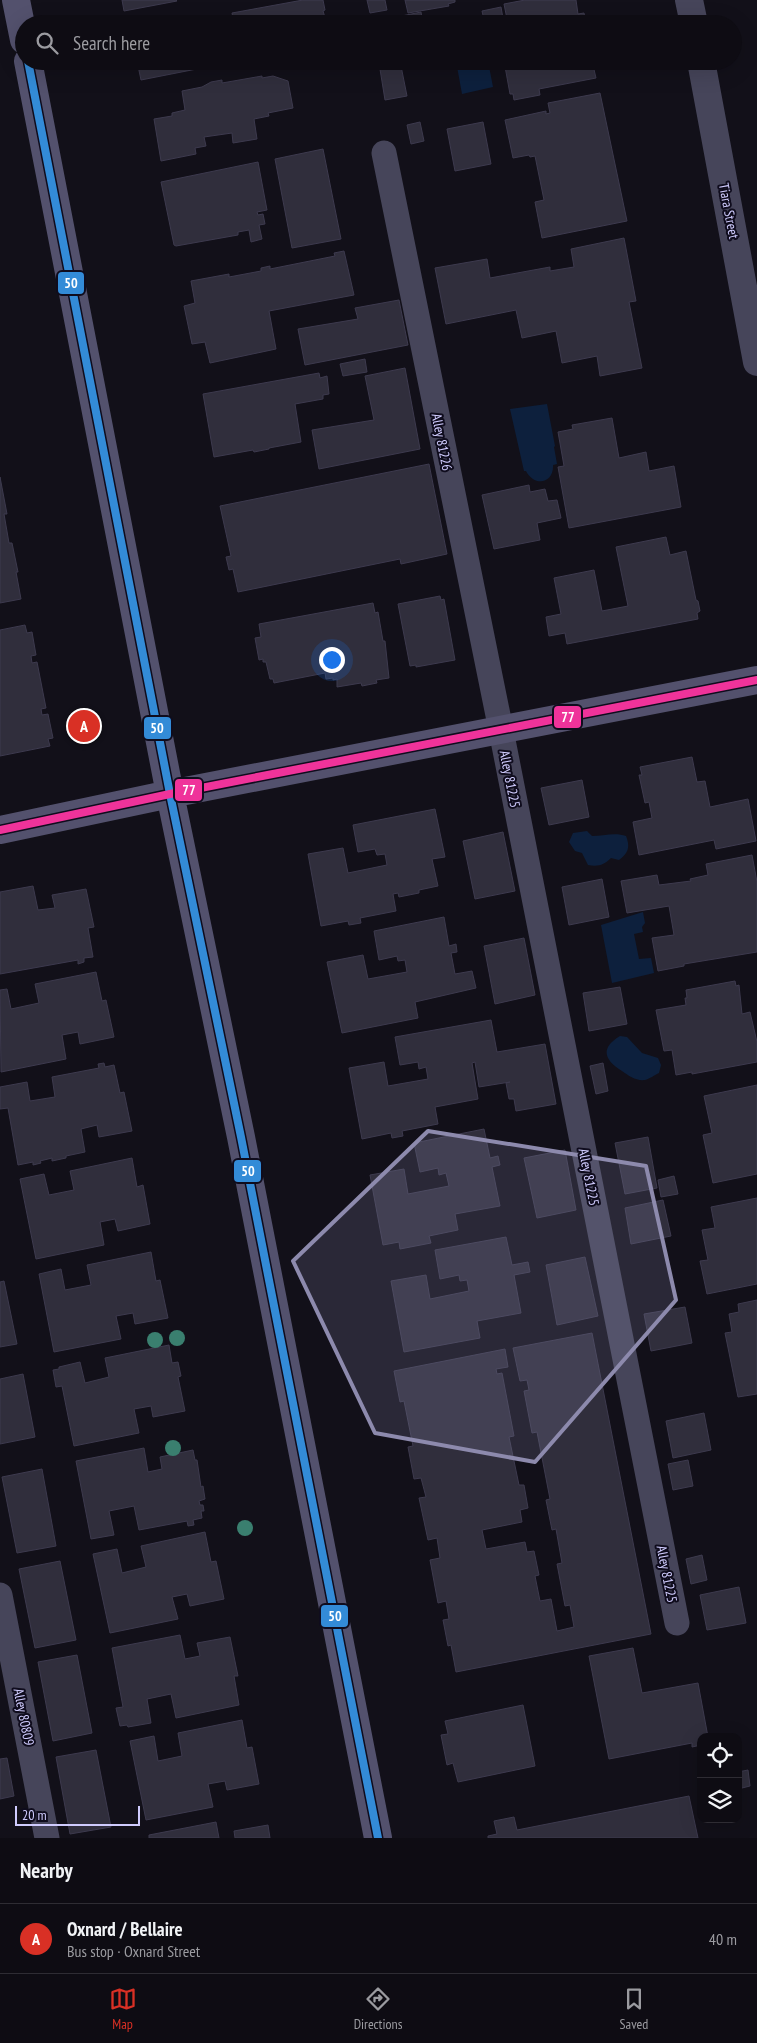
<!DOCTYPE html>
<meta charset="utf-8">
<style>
:root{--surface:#0e0c13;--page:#1c1a21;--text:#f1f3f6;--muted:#9b9ba0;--line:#2e2c33;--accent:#d93025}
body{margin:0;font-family:"PT Sans Narrow",sans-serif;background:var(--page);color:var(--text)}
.controls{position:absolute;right:15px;bottom:15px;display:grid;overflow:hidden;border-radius:10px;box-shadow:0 5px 20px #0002}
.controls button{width:45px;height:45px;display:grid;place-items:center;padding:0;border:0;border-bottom:1px solid var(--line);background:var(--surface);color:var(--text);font:25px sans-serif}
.scale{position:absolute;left:15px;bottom:12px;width:125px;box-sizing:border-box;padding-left:5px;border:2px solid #cfcbfd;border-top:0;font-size:14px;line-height:18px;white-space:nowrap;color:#cfcbfd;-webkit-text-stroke:4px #0f0c1d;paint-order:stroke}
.you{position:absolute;left:331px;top:659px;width:18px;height:18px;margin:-12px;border:4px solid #fff;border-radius:50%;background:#1a73e8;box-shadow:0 0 0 8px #1a73e833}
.badge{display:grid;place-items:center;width:32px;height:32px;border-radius:50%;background:var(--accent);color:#fff;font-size:16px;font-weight:700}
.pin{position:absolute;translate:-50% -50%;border:2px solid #fff;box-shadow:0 1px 5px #0006}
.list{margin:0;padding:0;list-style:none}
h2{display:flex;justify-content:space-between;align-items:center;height:65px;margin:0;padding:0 20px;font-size:21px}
h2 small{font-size:16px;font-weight:400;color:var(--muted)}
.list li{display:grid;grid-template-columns:32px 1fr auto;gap:15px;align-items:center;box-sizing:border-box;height:70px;padding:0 20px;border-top:1px solid var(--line)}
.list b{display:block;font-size:19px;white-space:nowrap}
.list p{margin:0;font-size:16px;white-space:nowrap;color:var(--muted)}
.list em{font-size:16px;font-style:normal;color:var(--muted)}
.icon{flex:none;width:28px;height:28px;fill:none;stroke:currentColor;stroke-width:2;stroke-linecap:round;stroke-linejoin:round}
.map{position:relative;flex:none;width:757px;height:1838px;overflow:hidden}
.search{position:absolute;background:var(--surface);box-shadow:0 5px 20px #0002;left:15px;right:15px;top:15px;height:55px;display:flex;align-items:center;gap:12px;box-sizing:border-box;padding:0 18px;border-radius:28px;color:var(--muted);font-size:19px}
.sheet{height:135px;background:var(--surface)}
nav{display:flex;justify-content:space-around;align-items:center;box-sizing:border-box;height:70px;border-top:1px solid var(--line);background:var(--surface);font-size:14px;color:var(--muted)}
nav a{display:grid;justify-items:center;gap:2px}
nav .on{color:var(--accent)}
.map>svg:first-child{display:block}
.water{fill:#0d203d}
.building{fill:#302e3c;stroke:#3d3a4e}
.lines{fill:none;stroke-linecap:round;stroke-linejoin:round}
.lane{stroke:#46455a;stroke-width:25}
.street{stroke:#46455a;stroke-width:28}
.secondary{stroke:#53516d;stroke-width:28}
.bus-1-casing{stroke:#0f0c1d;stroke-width:11}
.bus-2-casing{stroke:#0f0c1d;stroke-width:11}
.bus-1{stroke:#338bd7;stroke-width:8}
.bus-2{stroke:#ef339a;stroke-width:8}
.tree{fill:#3a7f6f}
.marked{fill:#8d8aad;fill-opacity:0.2;stroke:#8d8aad;stroke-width:4;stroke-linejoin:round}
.labels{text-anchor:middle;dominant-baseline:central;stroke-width:4;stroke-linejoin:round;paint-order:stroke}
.street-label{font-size:14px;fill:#cfcbfd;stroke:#0f0c1d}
.line-badge{stroke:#0f0c1d;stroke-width:2}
.badge-label{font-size:14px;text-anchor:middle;font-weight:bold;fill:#fff}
</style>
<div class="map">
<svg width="757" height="1838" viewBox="0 0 757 1838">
<rect width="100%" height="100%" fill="#121019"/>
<path class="water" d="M456 61H488L493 87 462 94Z
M547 404 555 446 554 447 557 464 553 465C554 484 534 487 526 471H524L510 409Z
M587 831 592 836C603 836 615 832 626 836 630 846 629 853 619 860L611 858C604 865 598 867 588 865L582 853 575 851 569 842 573 833Z
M643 912 645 923 642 927 643 932 634 934 639 959 651 958 654 973 612 983 601 925Z
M620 1036 627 1037 642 1053 658 1058 661 1065 659 1073C655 1075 649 1079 645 1080 636 1081 629 1076 622 1071 604 1060 600 1048 620 1036Z"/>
<path class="building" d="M122 0H176L177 1 124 11Z
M303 0H323L325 10 323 11 327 24H234L232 13Z
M367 0H385L387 10 370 13Z
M405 0H455V2L448 4 449 6 408 13Z
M525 0H576L578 14 584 13 586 24H508L504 4Z
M501 7 504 24H485L482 11Z
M421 12 423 24H368V23Z
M137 61H226L227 63 141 80Z
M392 61H400L407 96 385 100 379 63Z
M504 61H592L596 78 539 89 540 95 514 100 513 94H510Z
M262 76V78L273 76 288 81 293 108 268 113 269 116 254 119 257 139 233 143 232 133 204 137 206 146 195 148 196 154 161 161 154 119 172 116V113L185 110 182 91 202 87 211 82 222 80V83Z
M600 93 627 221 542 238 535 202 544 200 535 156 530 157 529 155 513 158 505 120 546 111V114L550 113 548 103Z
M420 122 424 141 411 144 407 125Z
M483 122 491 164 455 171 447 129Z
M323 149 341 239 292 248 275 159Z
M258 162 267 210 257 212 258 215 263 214 265 224 259 225 262 239 251 242 249 230 238 232V235L176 246 174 245 161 182Z
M624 238 636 301 629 302 642 368 600 376 597 356 562 363 556 331 522 338 516 310 446 324 435 268 487 259 490 278 550 267V271L574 267 571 249Z
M344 251 354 295 269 311 276 349 210 363 205 342 192 344 184 306 195 303 191 281 229 274V277L261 271V268L270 266V269L335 256 334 253Z
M399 300 408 345 305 365 298 329 358 319 355 308Z
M365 359 367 372 343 376 340 364Z
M405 368 420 449 319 469 312 430 374 420 365 376Z
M319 373 320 378 327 376 329 394 323 395V399L295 404 301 442 269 448V449L254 452 253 450 214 457 203 394Z
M612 418 619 458 646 452 649 471 674 466 681 507 569 528 558 467 564 466 558 432 573 429 572 425Z
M429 464 447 554 401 564 400 559 238 592 233 569 229 570 226 557 231 556 220 506Z
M0 477 7 514H4L9 543H12L18 572H16L21 599 0 603Z
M529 485 530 492 545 489 548 501 557 500 561 518 537 523 540 540 494 549 482 495Z
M666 537 670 555 686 551 696 600 698 601 700 611 697 613 698 619 567 644 565 633 549 636 546 617 561 614 554 578 594 570 602 611 628 606 616 547Z
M440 596 441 600 444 599 455 660 416 667V665L410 666 398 604Z
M373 603 375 613 378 612 383 641H385L389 678 376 680 377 683 362 686 361 683 337 687V679L333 680V678L326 679 325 673 274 683 273 679H270L266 662H263V659L259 660 255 638 261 637 259 624Z
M25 625 27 633 32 632 36 655 31 656 32 663 37 662 46 708 41 709 42 715 48 714 53 738 48 739 50 746 0 756V630Z
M692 757 697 782 705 781 710 807 748 799 756 841 716 849 714 840 639 855 633 822 652 818 649 802 645 803 639 775H642L640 767Z
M582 780 589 817 549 825 541 788Z
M435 809 445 857 432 859 438 886 419 890V893L399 897 398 893 393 894 396 911 360 918 361 923 349 925 348 921 321 926 308 854 343 848 348 873 387 865 385 854 377 855 375 849 358 852 353 825Z
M503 832 515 891 475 899 463 841Z
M752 855 757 882V952L684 964V966L658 971 652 938 674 935 669 906 627 913 621 881 657 875 659 885 691 881 690 879 708 875 706 864Z
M602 879 609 917 569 925 562 887Z
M33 886 38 910 55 908 52 895 86 889 94 927 88 928 93 957 84 958V962L78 964V960L0 974V892Z
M444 917 449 946 456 944 457 952 451 953 455 974 472 971 476 988 415 1002 418 1018 342 1033 327 962 363 955 368 979 407 972 405 960 398 961 397 956 379 960 374 931Z
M524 938 535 995 495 1004 484 946Z
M96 972 102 1001 106 1000 114 1037 80 1044 78 1032 62 1035 66 1059 1 1072 0 990 7 989 11 1009 39 1003 35 984Z
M735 981 736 986 739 985 742 1014 750 1012 757 1042V1062L692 1074V1072L676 1075 672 1050 664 1051 656 1010 686 1005 685 998H687L686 990Z
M620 987 627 1024 589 1031 583 993Z
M491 1020 497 1052 545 1044 556 1104 516 1111 514 1099H509L506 1083 510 1082 479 1087 475 1062 472 1063 478 1099 435 1107 438 1124 402 1131 403 1136 392 1138 391 1133 362 1139 349 1068 384 1062 388 1086 428 1079 426 1067 419 1069 418 1062 400 1065 395 1037Z
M104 1063 105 1067 114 1065 120 1093 124 1092 132 1131 99 1137 97 1125 81 1129 85 1152 66 1156V1158L52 1161V1158L40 1161 41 1163 33 1165V1162L18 1165 8 1108 0 1109V1087L27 1082 30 1101 55 1097 52 1077 99 1068 98 1064Z
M603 1063 608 1091 596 1094 590 1066Z
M757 1085V1174L713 1183 703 1135 712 1133 704 1096Z
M484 1129 490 1158 498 1156 500 1165 492 1167 500 1206 455 1214 458 1230 429 1236 431 1243 400 1249 399 1242 383 1245 370 1175 404 1169 408 1194 449 1186 446 1173 439 1175 438 1168 420 1172 414 1143Z
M648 1137 657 1188 625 1194 615 1143Z
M565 1150 576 1210 537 1218 524 1158Z
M132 1158 137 1187 143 1185 150 1224 118 1231 115 1219 100 1222 104 1245 36 1259 20 1179 44 1174 49 1195 74 1190 70 1171Z
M674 1176 678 1194 661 1197 658 1180Z
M757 1198V1284L707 1294 700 1261 708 1260 702 1230 715 1228 711 1207Z
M663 1200 671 1236 631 1244 625 1208Z
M506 1237 512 1265 528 1262 530 1272 514 1275 521 1313 477 1321 480 1338 404 1352 391 1281 426 1275 430 1299 469 1291 467 1280 460 1281 459 1275 440 1279 435 1250Z
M151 1252 156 1281 160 1280 168 1318 135 1324 133 1313 116 1316 121 1339 54 1352 39 1274 61 1269 65 1290 91 1285 87 1265Z
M585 1257 598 1316 557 1325 546 1265Z
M4 1281 17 1344 0 1347V1282Z
M757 1300V1394L738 1397 725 1333 732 1332 729 1314 739 1312 738 1304Z
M685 1307 692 1343 651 1351 644 1314Z
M592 1333 651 1634 456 1672 451 1645 448 1646 443 1620 449 1619 446 1601 438 1603 430 1560 440 1558 437 1538 428 1540 419 1498 426 1497 421 1478 414 1479 408 1447 413 1446 404 1401 400 1402 394 1371 505 1349 508 1367 496 1369 497 1374 502 1373 514 1436 509 1437 519 1485H524L528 1508 520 1510 522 1522 482 1530 486 1549 525 1542 527 1552 534 1551 539 1575 535 1576 540 1601 551 1599 557 1631 574 1627 570 1605 565 1606 557 1564 562 1563 556 1529 552 1530 546 1500 550 1499 537 1432 532 1433 524 1391 529 1390 527 1380 520 1381 513 1348Z
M169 1345 172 1363 178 1362 181 1376 178 1377 185 1411 153 1417 151 1406 134 1409 139 1433 74 1446 62 1386 56 1387 53 1370 59 1369V1367L80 1362 85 1383 109 1377 105 1358Z
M23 1374 35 1437 0 1444V1379Z
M704 1413 711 1450 673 1458 666 1421Z
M144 1448 148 1472 162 1469 160 1457 193 1450 195 1460H197L201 1487 203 1486 205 1499 199 1501 200 1505H203L204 1511H201L202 1518 193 1520 194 1525 188 1526 187 1521 139 1530 134 1506 109 1511 114 1535 91 1539 76 1461Z
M688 1460 693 1486 673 1490 668 1464Z
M42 1469 56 1546 17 1553 2 1477Z
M205 1532 211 1562 216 1561 224 1599 190 1606 187 1594 172 1597 178 1619 110 1633 93 1554 117 1549 122 1573 146 1567 141 1546Z
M702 1555 707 1580 691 1584 686 1559Z
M60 1561 76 1640 35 1648 19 1569Z
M739 1587 746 1623 707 1630 700 1595Z
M180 1635 185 1659 200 1656 197 1643 230 1637 238 1676H234L239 1705 176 1718 171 1694 147 1699 151 1723 128 1727 127 1725 120 1726 116 1708 123 1707 112 1648Z
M633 1648 642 1693 698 1683 708 1737H701V1745L692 1747V1743L609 1759 589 1656Z
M77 1655 92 1733 53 1741 38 1662Z
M523 1705 535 1766 458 1782 453 1763 447 1765 441 1735 448 1734 445 1721Z
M242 1720 247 1748 252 1747 259 1784 227 1790 225 1781 208 1784 213 1807 146 1820 130 1741 154 1736 158 1761 182 1756 178 1733Z
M96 1750 111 1827 70 1834 56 1757Z
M7 1758 14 1796 0 1799V1759Z
M748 1770 750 1786 738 1789V1772Z
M689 1796 698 1838H488V1836L497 1834 494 1821 514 1817 517 1830Z
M216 1822 219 1838H149V1835Z
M268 1825 270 1838H235L234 1831Z"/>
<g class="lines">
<path class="lane" d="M384 153 501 730 677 1623
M0 1595 47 1838"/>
<path class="street" d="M689 0 694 24
M701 61 757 362"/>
<path class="secondary" d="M16 0 24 40
M28 61 170 794 241 1137 378 1838
M0 830 170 794 757 680"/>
<g class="bus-1-casing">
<path id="bus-1" d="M28 61 170 794 241 1137 378 1838"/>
</g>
<g class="bus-2-casing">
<path id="bus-2" d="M0 830 170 794 757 680"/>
</g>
<use href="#bus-1" class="bus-1"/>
<use href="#bus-2" class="bus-2"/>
</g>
<g class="tree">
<circle cx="177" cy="1338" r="8"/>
<circle cx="155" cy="1340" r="8"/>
<circle cx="173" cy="1448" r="8"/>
<circle cx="245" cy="1528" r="8"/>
</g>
<path class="marked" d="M428 1131 646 1166 676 1300 535 1462 375 1433 293 1261Z"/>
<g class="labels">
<g class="street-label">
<text transform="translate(729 211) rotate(79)">Tiara Street</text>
<text transform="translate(442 442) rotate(79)">Alley 81226</text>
<text transform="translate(510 779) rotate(79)">Alley 81225</text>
<text transform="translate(589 1177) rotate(79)">Alley 81225</text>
<text transform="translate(667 1574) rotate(79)">Alley 81225</text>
<text transform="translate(24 1717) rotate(79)">Alley 80809</text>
</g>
</g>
<g class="line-badge">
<rect x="57" y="271" width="28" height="24" rx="5" fill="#338bd7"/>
<rect x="553" y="705" width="29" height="24" rx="5" fill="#ef339a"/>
<rect x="143" y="716" width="29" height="24" rx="5" fill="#338bd7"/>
<rect x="174" y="778" width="29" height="24" rx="5" fill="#ef339a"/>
<rect x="233" y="1159" width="29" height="24" rx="5" fill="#338bd7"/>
<rect x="320" y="1604" width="29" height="24" rx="5" fill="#338bd7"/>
</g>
<g class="badge-label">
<text x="71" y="288">50</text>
<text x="568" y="722">77</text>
<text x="157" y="733">50</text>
<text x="189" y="795">77</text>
<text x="248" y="1176">50</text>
<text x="335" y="1621">50</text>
</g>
</svg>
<div class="controls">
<button><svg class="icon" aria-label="locate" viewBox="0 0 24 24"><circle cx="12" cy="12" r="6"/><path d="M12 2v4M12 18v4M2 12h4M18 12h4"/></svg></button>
<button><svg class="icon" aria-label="layers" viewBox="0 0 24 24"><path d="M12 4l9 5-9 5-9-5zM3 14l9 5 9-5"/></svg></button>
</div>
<div class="scale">20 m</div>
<div class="you"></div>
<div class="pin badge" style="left:84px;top:726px">A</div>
<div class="search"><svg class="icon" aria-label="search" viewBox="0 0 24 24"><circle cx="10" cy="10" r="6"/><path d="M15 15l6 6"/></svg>Search here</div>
</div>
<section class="sheet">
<h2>Nearby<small></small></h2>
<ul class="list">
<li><span class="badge">A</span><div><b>Oxnard / Bellaire</b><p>Bus stop · Oxnard Street</p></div><em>40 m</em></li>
</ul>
</section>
<nav>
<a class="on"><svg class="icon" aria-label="map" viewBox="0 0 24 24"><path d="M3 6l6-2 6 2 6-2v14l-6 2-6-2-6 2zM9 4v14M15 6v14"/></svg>Map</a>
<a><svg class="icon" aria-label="directions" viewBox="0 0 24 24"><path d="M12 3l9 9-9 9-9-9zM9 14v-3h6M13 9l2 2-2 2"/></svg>Directions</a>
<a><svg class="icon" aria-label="saved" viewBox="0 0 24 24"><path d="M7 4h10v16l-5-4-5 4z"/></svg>Saved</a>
</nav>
